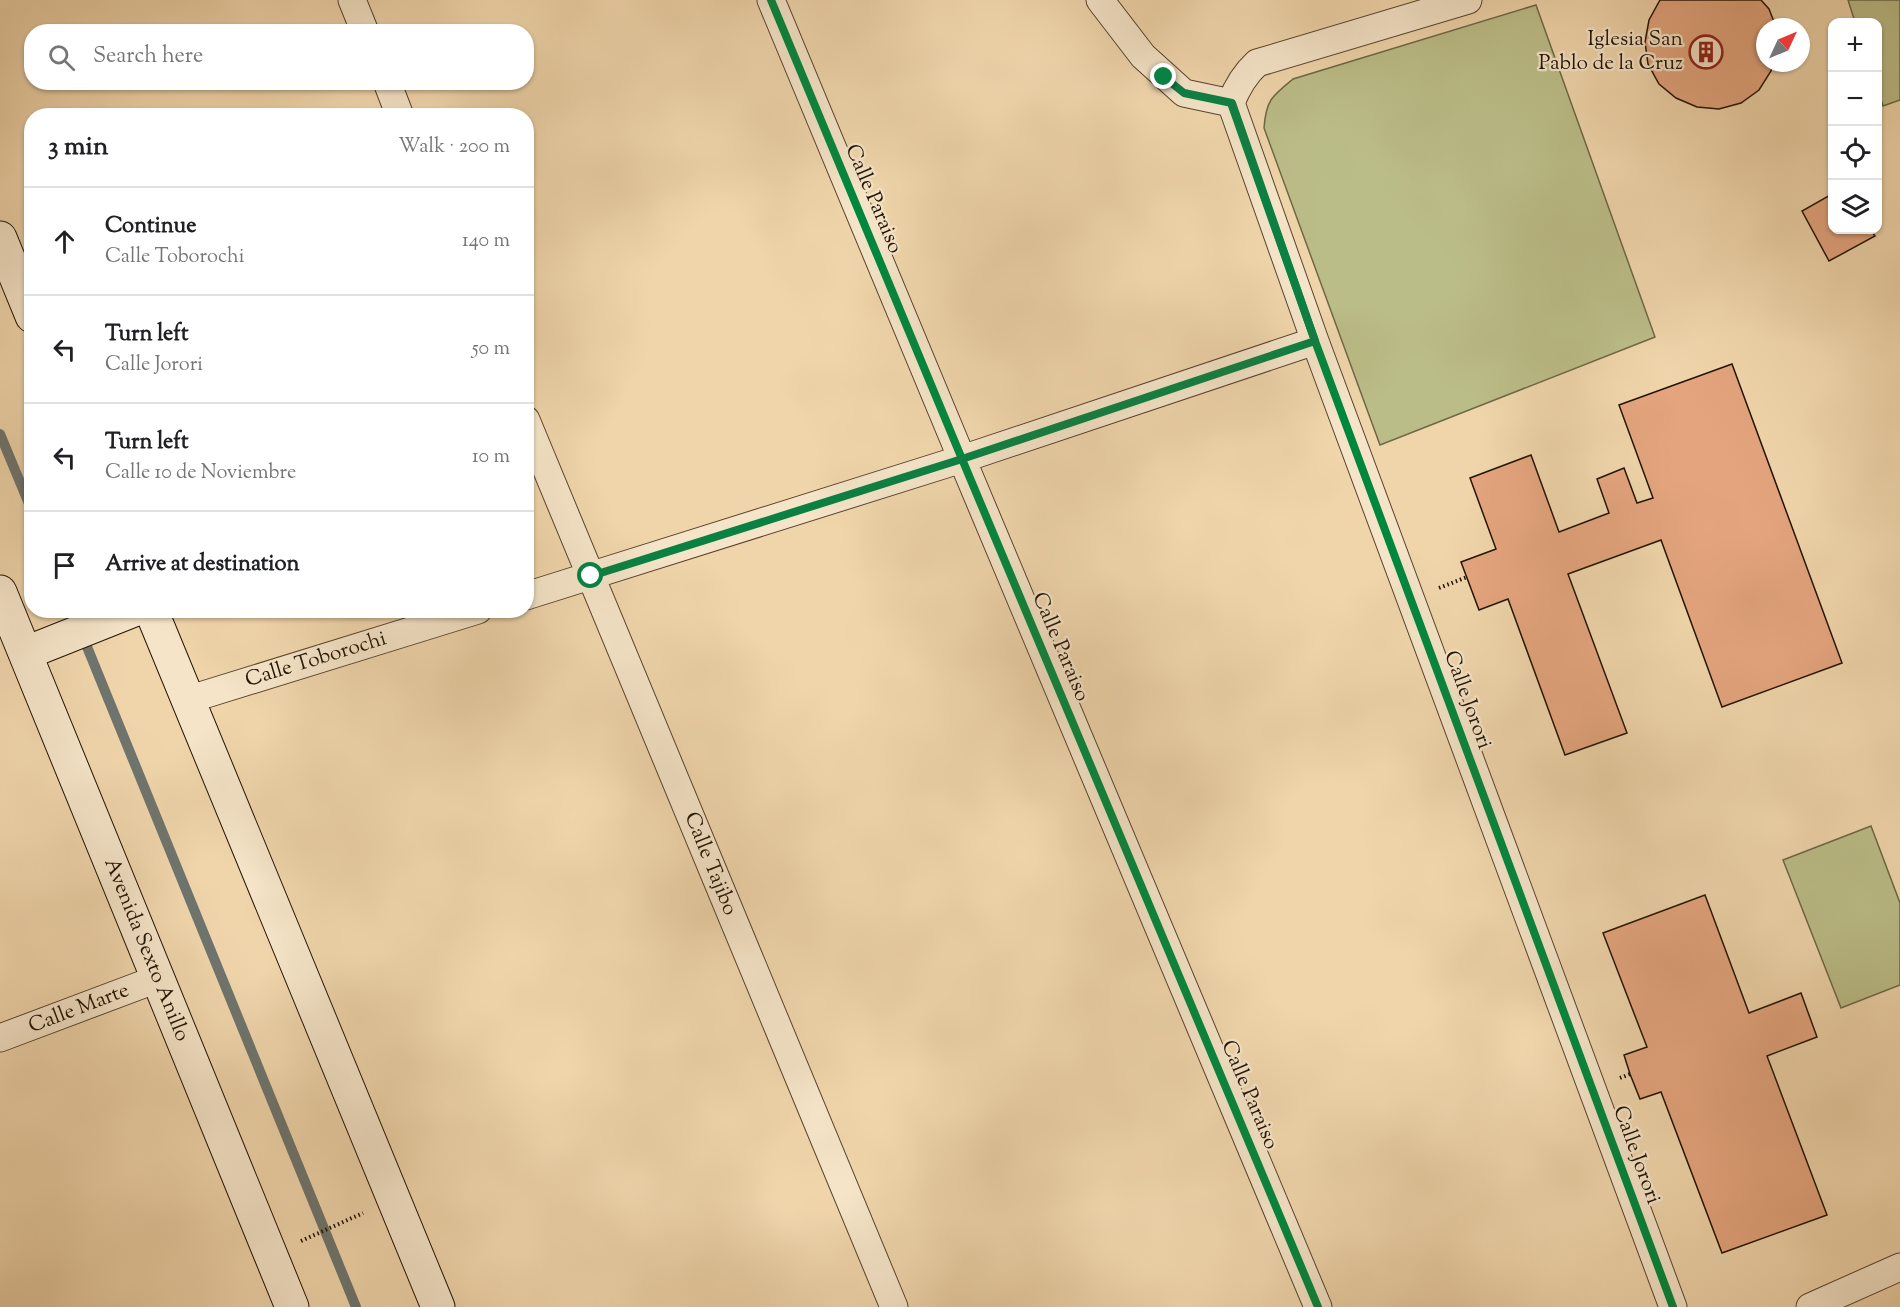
<!DOCTYPE html>
<meta charset="utf-8">
<style>
:root{--surface:#fff;--page:#f6f6f6;--text:#202124;--muted:#757577;--line:#e0e0e0}
body{margin:0;font-family:"Sorts Mill Goudy",serif;background:var(--page);color:var(--text)}
.controls{position:absolute;right:18px;top:18px;display:grid;overflow:hidden;border-radius:12px;box-shadow:0 2px 4px #0004}
.controls button{width:54px;height:54px;display:grid;place-items:center;padding:0;border:0;border-bottom:2px solid var(--line);background:var(--surface);color:var(--text);font:30px sans-serif}
.compass{position:absolute;left:1756px;top:18px;width:54px;height:54px;border-radius:50%;background:var(--surface);box-shadow:0 2px 4px #0004;rotate:46deg}
.stop{position:absolute;width:18px;height:18px;margin:-14px;border:4px solid #0b8043;border-radius:50%;background:#fff}
.stop.end{background:#0b8043;border-color:#fff;box-shadow:0 2px 6px #0008}
.list{margin:0;padding:0;list-style:none}
h2{display:flex;justify-content:space-between;align-items:center;height:78px;margin:0;padding:0 24px;font-size:26px}
h2 small{font-size:20px;font-weight:400;color:var(--muted)}
.list li{display:grid;grid-template-columns:39px 1fr auto;gap:18px;align-items:center;box-sizing:border-box;height:108px;padding:0 24px;border-top:2px solid var(--line)}
.list b{display:block;font-size:22px;white-space:nowrap}
.list p{margin:0;font-size:20px;white-space:nowrap;color:var(--muted)}
.list em{font-size:20px;font-style:normal;color:var(--muted)}
.icon{flex:none;width:33px;height:33px;fill:none;stroke:currentColor;stroke-width:2;stroke-linecap:round;stroke-linejoin:round}
.map{position:relative;flex:none;width:1900px;height:1307px;overflow:hidden}
.search{position:absolute;background:var(--surface);box-shadow:0 2px 4px #0004;left:24px;top:24px;width:510px;height:66px;display:flex;align-items:center;gap:15px;box-sizing:border-box;padding:0 21px;border-radius:24px;color:var(--muted);font-size:22px}
.panel{position:absolute;background:var(--surface);box-shadow:0 2px 4px #0004;left:24px;top:108px;width:510px;height:510px;border-radius:24px}
.map>svg:first-child{display:block}
.green{fill:#bbbd88;stroke:#6e6846;stroke-width:1.5}
.lines{fill:none;stroke-linecap:round;stroke-linejoin:round}
.stream{stroke:#6e756e;stroke-width:10}
.building{fill:#e4a57e;stroke:#221403;stroke-width:1.5}
.street-casing{stroke:#56442d;stroke-width:29}
.secondary-casing{stroke:#221403;stroke-width:35}
.path{stroke:#221403;stroke-width:4;stroke-dasharray:1.5 3;stroke-linecap:butt}
.street{stroke:#f5e4c8;stroke-width:27}
.secondary{stroke:#f5e4c8;stroke-width:33}
.cycleway-casing{stroke:#f5e4c8;stroke-width:11}
.cycleway{stroke:#00873e;stroke-width:8}
.route{stroke:#0b8043;stroke-width:8}
.labels{text-anchor:middle;dominant-baseline:central;stroke-width:4.5;stroke-linejoin:round;paint-order:stroke}
.poi-label{font-size:21px;fill:#221403;stroke:#f5e4c8;text-anchor:end}
.street-label{font-size:21px;fill:#221403;stroke:#f5e4c8}
</style>
<div class="map">
<svg width="1900" height="1307" viewBox="0 0 1900 1307">
<rect width="100%" height="100%" fill="#f0d5ab"/>
<filter id="stains"><feTurbulence type="fractalNoise" baseFrequency=".00333" numOctaves="4"/><feColorMatrix values="0 0 0 0 .2 0 0 0 0 .09 0 0 0 0 .02 0 0 0 .5 -.17"/></filter>
<radialGradient id="worn" r=".72"><stop offset=".6" stop-color="#630" stop-opacity="0"/><stop offset="1" stop-color="#630" stop-opacity=".3"/></radialGradient>
<path class="green" d="M1848 0H1900V100L1883 106 1878 90V22H1855Z
M1536 5 1655 337 1380 445 1264 128C1266 100 1272 96 1293 79Z
M1871 826 1900 903V985L1841 1008 1783 860Z"/>
<g class="lines">
<path class="stream" d="M0 434 32 511
M72 610 356 1307"/>
</g>
<path class="building" d="M1660 0H1761L1769 9 1776 27H1765V63H1774L1771 71 1759 90 1741 103 1719 109 1697 107 1676 98 1659 84 1648 64 1645 42 1649 20Z
M1832 194V230H1871L1875 236 1829 261 1802 211Z
M1732 364 1842 663 1722 707 1661 540 1568 574 1627 733 1565 755 1508 599 1479 610 1461 562 1496 549 1470 478 1531 455 1559 532 1609 513 1597 479 1624 468 1637 503 1653 498 1619 405Z
M1705 895 1749 1013 1801 993 1817 1037 1767 1056 1827 1215 1722 1253 1661 1092 1640 1099 1630 1074 1624 1055 1647 1047 1603 933Z"/>
<g class="lines">
<g class="street-casing">
<path id="street" d="M352 0 365 32
M771 0 962 459 1318 1307
M1100 0 1143 56 1184 93 1231 103
M387 82 400 116
M1231 103 1315 341 1673 1307
M1231 103C1237 87 1244 75 1257 63L1468 0
M526 420 894 1307
M526 596 962 459 1315 341
M187 700 478 610
M0 1038 157 979
M1810 1307 1900 1267"/>
</g>
<g class="secondary-casing">
<path id="secondary" d="M0 238 32 316
M0 592 292 1307
M151 610 438 1307
M26 653 134 610"/>
</g>
<path class="path" d="M1439 588 1467 577
M1620 1078 1630 1074
M301 1241 363 1213"/>
<use href="#street" class="street"/>
<use href="#secondary" class="secondary"/>
<g class="cycleway-casing">
<path id="cycleway" d="M771 0 962 459 1318 1307
M1231 103 1315 341 1673 1307"/>
</g>
<use href="#cycleway" class="cycleway"/>
</g>
<g class="lines">
<path class="route" d="M591 576 962 459 1315 341 1232 103 1184 93 1164 77"/>
</g>
<defs>
<g id="building-ring" transform="scale(1.725)"><circle r="9.5" fill="#f5e4c8" stroke="#8f2418" stroke-width="1.5"/><path d="M-4-6H4V6H1V3H-1V6H-4ZM-2.5-4.3h1.7v1.8h-1.7ZM.8-4.3h1.7v1.8H.8ZM-2.5-1h1.7V.8h-1.7ZM.8-1h1.7V.8H.8Z" fill="#8f2418"/></g>
</defs>
<g fill-rule="evenodd">
<use href="#building-ring" x="1706" y="52"/>
</g>
<g class="labels">
<g class="poi-label">
<text x="1683" y="40">Iglesia San<tspan x="1683" dy="24">Pablo de la Cruz</tspan></text>
</g>
<g class="street-label">
<text transform="translate(873 199) rotate(67)">Calle Paraiso</text>
<text transform="translate(1060 647) rotate(67)">Calle Paraiso</text>
<text transform="translate(316 660) rotate(-17)">Calle Toborochi</text>
<text transform="translate(1467 700) rotate(70)">Calle Jorori</text>
<text transform="translate(710 864) rotate(68)">Calle Tajibo</text>
<text transform="translate(146 950) rotate(68)">Avenida Sexto Anillo</text>
<text transform="translate(79 1009) rotate(-21)">Calle Marte</text>
<text transform="translate(1249 1095) rotate(67)">Calle Paraiso</text>
<text transform="translate(1636 1155) rotate(70)">Calle Jorori</text>
</g>
</g>
<rect width="100%" height="100%" filter="url(#stains)"/>
<rect width="100%" height="100%" fill="url(#worn)"/>
</svg>
<div class="controls">
<button>+</button>
<button>−</button>
<button><svg class="icon" aria-label="locate" viewBox="0 0 24 24"><circle cx="12" cy="12" r="6"/><path d="M12 2v4M12 18v4M2 12h4M18 12h4"/></svg></button>
<button><svg class="icon" aria-label="layers" viewBox="0 0 24 24"><path d="M12 4l9 5-9 5-9-5zM3 14l9 5 9-5"/></svg></button>
</div>
<svg class="compass" viewBox="-18 -18 36 36"><path d="M0-13l5 13h-10z" fill="#e53935"/><path d="M0 13l5-13h-10z" fill="#757577"/></svg>
<div class="stop" style="left:591px;top:576px"></div>
<div class="stop end" style="left:1164px;top:77px"></div>
<div class="search"><svg class="icon" aria-label="search" viewBox="0 0 24 24"><circle cx="10" cy="10" r="6"/><path d="M15 15l6 6"/></svg>Search here</div>
<section class="panel">
<h2>3 min<small>Walk · 200 m</small></h2>
<ul class="list">
<li><svg class="icon" aria-label="ahead" viewBox="0 0 24 24"><path d="M12 20V5M6 11l6-6 6 6"/></svg><div><b>Continue</b><p>Calle Toborochi</p></div><em>140 m</em></li>
<li><svg class="icon" aria-label="left" viewBox="0 0 24 24"><path d="M17 20v-9H6M10 6l-5 5 5 5"/></svg><div><b>Turn left</b><p>Calle Jorori</p></div><em>50 m</em></li>
<li><svg class="icon" aria-label="left" viewBox="0 0 24 24"><path d="M17 20v-9H6M10 6l-5 5 5 5"/></svg><div><b>Turn left</b><p>Calle 10 de Noviembre</p></div><em>10 m</em></li>
<li><svg class="icon" aria-label="arrive" viewBox="0 0 24 24"><path d="M6 21V4h12l-3 4 3 4H6"/></svg><div><b>Arrive at destination</b></div></li>
</ul>
</section>
</div>
